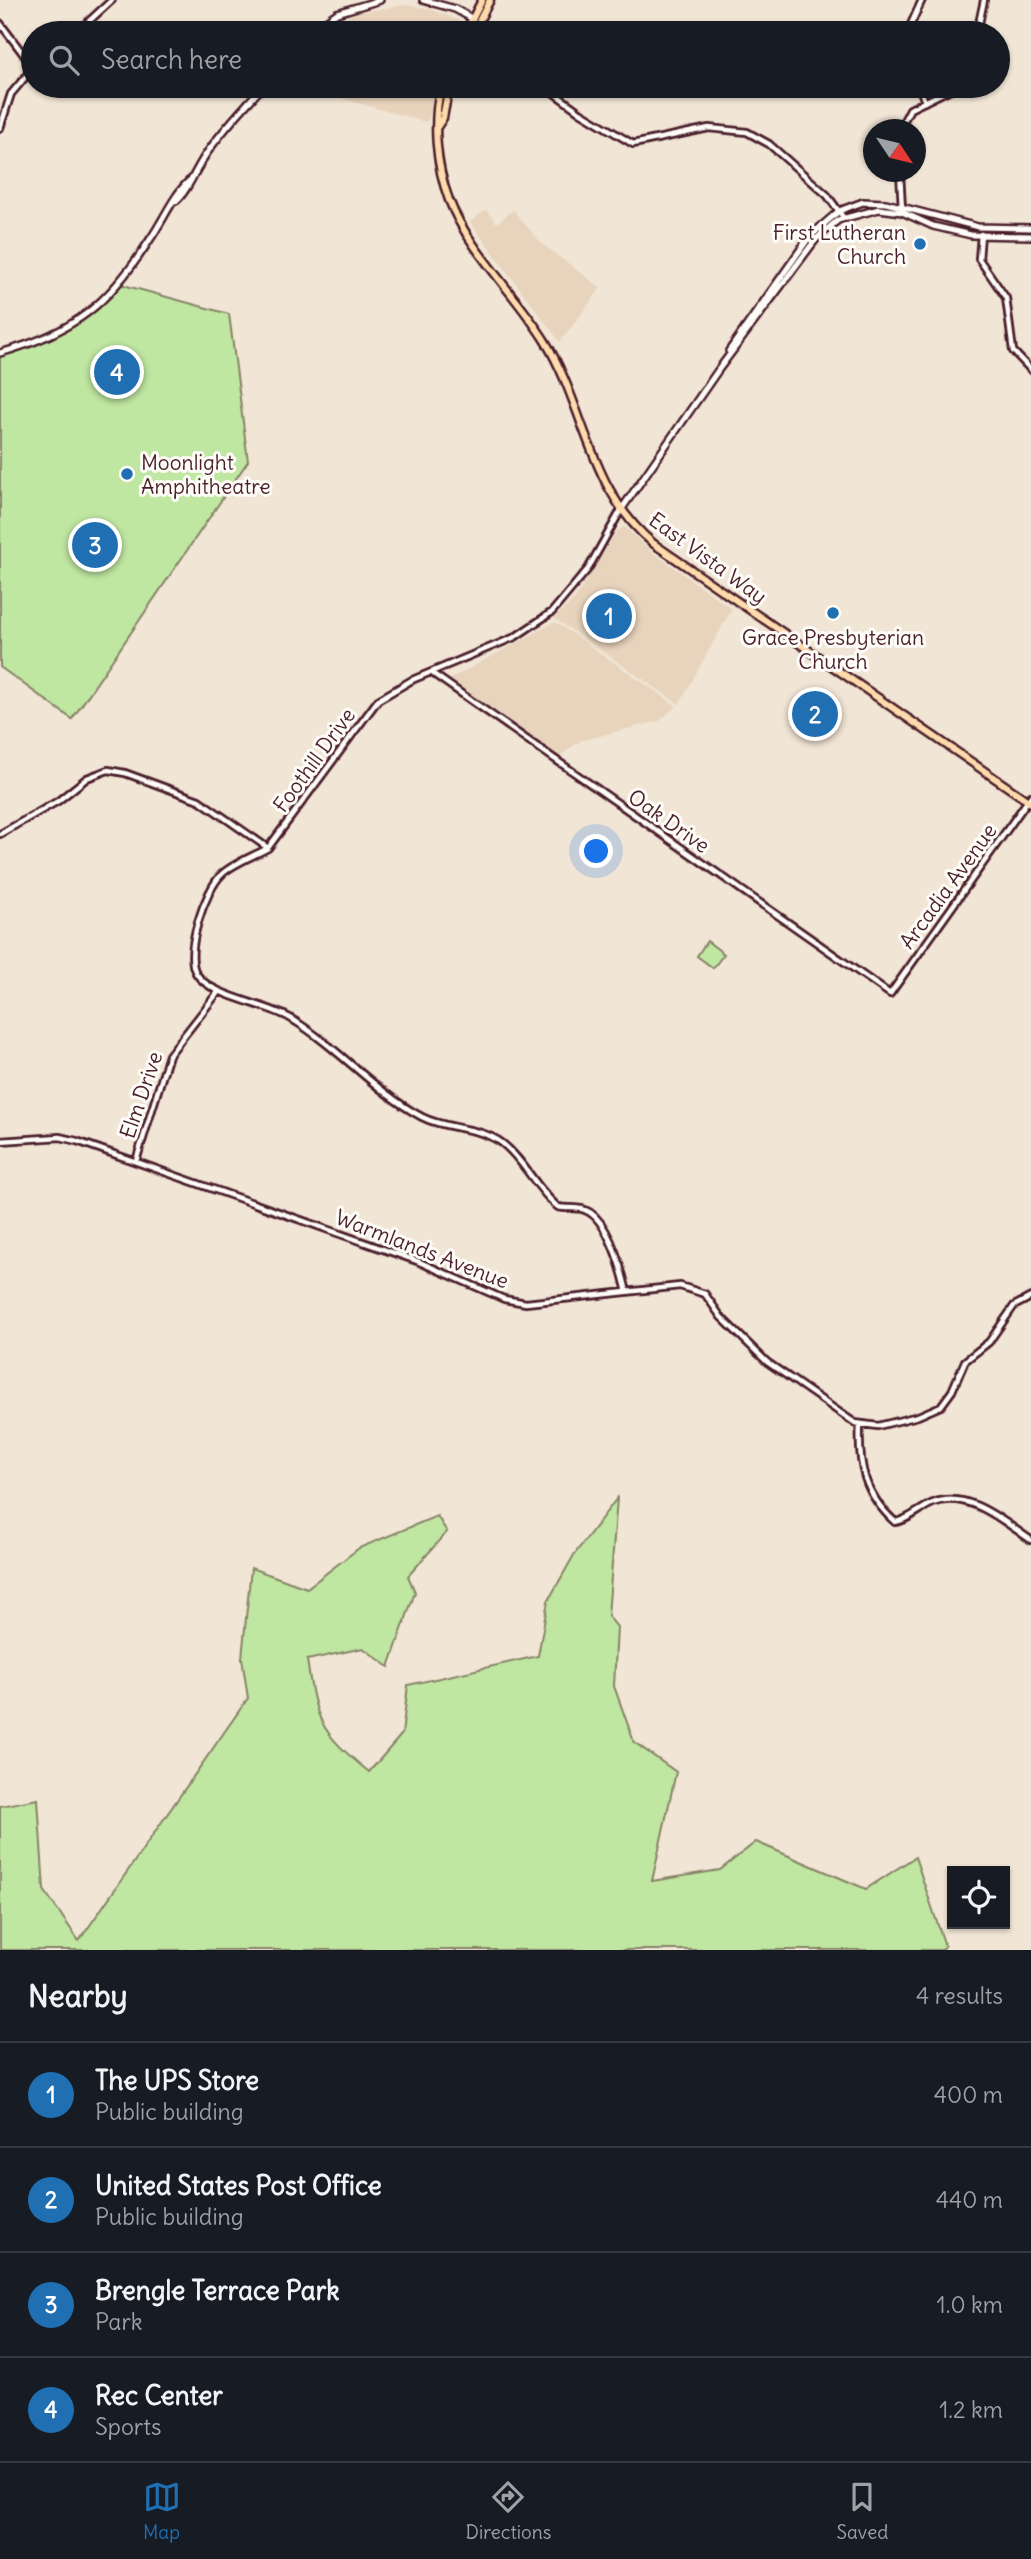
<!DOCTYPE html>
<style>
:root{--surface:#171b24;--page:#20242c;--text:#f1f3f6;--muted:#9ea1a6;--line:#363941;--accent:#1f6fb2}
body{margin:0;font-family:Delius,sans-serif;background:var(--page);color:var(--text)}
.controls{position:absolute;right:21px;bottom:21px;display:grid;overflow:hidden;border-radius:0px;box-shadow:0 2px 5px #0004}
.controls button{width:63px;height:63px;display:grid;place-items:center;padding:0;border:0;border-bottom:2px solid var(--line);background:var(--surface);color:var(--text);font:35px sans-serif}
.compass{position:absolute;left:863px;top:119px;width:63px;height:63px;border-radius:50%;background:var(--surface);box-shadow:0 2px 5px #0004;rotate:125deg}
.you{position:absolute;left:597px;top:852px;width:24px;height:24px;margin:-18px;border:5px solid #fff;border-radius:50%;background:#1a73e8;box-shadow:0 0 0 10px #1a73e833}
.badge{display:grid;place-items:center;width:46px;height:46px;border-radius:50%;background:var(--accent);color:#fff;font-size:23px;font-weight:700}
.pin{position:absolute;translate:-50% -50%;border:4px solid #fff;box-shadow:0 2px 7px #0006}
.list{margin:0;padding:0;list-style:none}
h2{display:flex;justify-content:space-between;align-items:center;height:91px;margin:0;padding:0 28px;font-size:30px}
h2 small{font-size:23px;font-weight:400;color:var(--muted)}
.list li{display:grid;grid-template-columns:46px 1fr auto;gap:21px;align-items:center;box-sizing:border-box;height:105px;padding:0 28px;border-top:2px solid var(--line)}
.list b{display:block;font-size:26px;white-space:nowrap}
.list p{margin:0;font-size:23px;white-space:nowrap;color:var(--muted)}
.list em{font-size:23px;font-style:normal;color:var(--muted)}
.icon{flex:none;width:38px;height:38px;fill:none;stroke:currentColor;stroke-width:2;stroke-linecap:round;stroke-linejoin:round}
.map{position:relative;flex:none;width:1031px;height:1950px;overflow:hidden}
.search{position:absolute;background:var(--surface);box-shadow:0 2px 5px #0004;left:21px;right:21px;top:21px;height:77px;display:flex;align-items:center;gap:18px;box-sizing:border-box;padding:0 24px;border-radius:38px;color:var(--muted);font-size:26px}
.sheet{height:511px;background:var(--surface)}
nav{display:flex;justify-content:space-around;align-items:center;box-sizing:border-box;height:98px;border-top:2px solid var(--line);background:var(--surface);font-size:19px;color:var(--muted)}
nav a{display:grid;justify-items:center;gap:4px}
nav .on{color:var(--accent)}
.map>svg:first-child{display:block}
.built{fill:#e8d4bd}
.green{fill:#c0e7a2;stroke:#858366;stroke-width:2}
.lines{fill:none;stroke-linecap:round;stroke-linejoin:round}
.tertiary-casing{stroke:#4a1f2b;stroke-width:10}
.secondary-casing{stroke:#4a1f2b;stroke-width:10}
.primary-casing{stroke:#4a1f2b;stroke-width:11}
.tertiary{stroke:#fdfcf7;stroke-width:4.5}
.secondary{stroke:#fdfcf7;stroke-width:5}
.primary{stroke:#fedbac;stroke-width:6}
.poi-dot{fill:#1f6fb2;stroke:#fdfcf7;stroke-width:2.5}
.labels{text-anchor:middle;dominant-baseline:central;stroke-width:6;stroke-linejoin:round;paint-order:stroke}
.poi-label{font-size:21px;fill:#4a1f2b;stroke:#fdfcf7;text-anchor:end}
.street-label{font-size:21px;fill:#4a1f2b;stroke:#fdfcf7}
</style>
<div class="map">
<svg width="1031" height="1950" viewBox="0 0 1031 1950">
<rect width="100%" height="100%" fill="#f1e5d5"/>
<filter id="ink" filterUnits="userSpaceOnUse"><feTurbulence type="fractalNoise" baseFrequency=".0143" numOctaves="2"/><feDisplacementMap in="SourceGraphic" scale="14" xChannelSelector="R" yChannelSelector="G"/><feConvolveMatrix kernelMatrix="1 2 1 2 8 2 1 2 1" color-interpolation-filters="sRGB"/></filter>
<g filter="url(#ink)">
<path class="built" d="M407 5 430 9 463 22 458 33H322L353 13Z
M298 86H438L429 119 425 122Z
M486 210 497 223 513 210 542 244 601 288 560 342 470 222Z
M624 526 652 552 732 609 679 704 554 618 575 599 616 532Z
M555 622 677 706 659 721 580 741 559 757 450 679Z"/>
<path class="green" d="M116 283 229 314 248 461 72 719 0 667V353L51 338 72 326Z
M707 941 724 954 713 968 697 956Z
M617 1498 608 1616 617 1627 614 1686 634 1742 676 1772 652 1881 720 1870 756 1842 866 1889 915 1857 945 1946 942 1950H0V1806L38 1799 44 1890 79 1941 248 1698 242 1658 251 1568 307 1588 359 1548 437 1516 447 1532 408 1576 415 1592 389 1667 363 1648 307 1660C316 1722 320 1732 369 1772L402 1734 408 1685 538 1656 548 1601 574 1555Z"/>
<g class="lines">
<g class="tertiary-casing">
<path id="tertiary" d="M479 22 492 33
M0 23 30 63 27 75 11 94 0 128
M76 33 112 0
M907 33 922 0
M977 33 984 0
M544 86 580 112 633 144 709 128 747 132 769 144 827 195 843 217
M919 86 925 102
M899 130 910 109 957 86
M900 172 902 209
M981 234 979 259 1006 298 1013 351 1031 370
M432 673 890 994 1031 796
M0 834 58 801 87 778 108 770 125 773 199 800 268 848 378 700 412 680 515 637 552 612 588 569 621 510
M268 848C254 856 234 863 222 874 205 890 184 952 196 973 210 997 265 1003 290 1018 337 1046 374 1091 422 1117 447 1130 479 1126 502 1143 524 1160 536 1189 558 1207 567 1209 577 1207 585 1210 608 1218 622 1271 627 1292
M0 1141 60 1137 77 1141 417 1261 504 1299 526 1303 680 1286 705 1294 721 1317 767 1362 855 1423 878 1426 918 1416 941 1406 952 1391 965 1361 989 1342 1014 1306 1031 1297
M136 1161 169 1055 219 991
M860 1424C858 1465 864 1494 895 1522 907 1521 921 1508 933 1503 968 1489 1004 1522 1031 1540"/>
</g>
<g class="secondary-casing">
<path id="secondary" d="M423 0 455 9 473 19
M309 33 337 13 380 0
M176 201C188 191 196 168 207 153 223 129 244 108 263 86
M729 351 810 236 839 211 863 202 886 203 978 227 1031 228
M0 353C75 332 109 304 151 238 164 219 173 196 189 181
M621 510 719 369 816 239 838 220 879 209 902 212 933 226 971 235 1031 236"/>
</g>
<g class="primary-casing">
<path id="primary" d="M465 33 482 0
M473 33 490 0
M441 86C432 122 436 165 449 200 469 251 516 294 545 341 586 408 589 491 654 544L1031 803
M437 127 443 118 449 86"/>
</g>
<use href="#tertiary" class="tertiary"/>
<use href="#secondary" class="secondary"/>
<use href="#primary" class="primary"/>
</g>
</g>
<g class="poi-dot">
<circle cx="920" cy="244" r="7"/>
<circle cx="127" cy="474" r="7"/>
<circle cx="833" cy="613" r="7"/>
</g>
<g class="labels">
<g class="poi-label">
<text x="906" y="232">First Lutheran<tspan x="906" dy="24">Church</tspan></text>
<text x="141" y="462" text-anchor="start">Moonlight<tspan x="141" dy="24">Amphitheatre</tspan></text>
<text x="833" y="637" text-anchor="middle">Grace Presbyterian<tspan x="833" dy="24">Church</tspan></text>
</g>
<g class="street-label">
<text transform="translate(708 558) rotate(36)">East Vista Way</text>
<text transform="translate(314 760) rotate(-54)">Foothill Drive</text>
<text transform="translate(669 821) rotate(35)">Oak Drive</text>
<text transform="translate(948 886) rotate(-54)">Arcadia Avenue</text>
<text transform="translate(141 1095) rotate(-71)">Elm Drive</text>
<text transform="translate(422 1249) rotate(21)">Warmlands Avenue</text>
</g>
</g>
</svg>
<div class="controls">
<button><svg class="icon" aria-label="locate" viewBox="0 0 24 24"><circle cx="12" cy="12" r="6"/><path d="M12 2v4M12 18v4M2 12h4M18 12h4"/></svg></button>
</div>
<svg class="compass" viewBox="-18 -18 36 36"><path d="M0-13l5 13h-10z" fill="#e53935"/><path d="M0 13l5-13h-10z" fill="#9ea1a6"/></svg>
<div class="you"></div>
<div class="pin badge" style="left:609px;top:616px">1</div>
<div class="pin badge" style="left:815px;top:714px">2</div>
<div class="pin badge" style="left:95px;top:545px">3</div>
<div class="pin badge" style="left:117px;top:372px">4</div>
<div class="search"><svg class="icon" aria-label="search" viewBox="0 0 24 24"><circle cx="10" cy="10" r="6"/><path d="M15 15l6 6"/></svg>Search here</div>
</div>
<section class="sheet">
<h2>Nearby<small>4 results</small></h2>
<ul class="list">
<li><span class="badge">1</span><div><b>The UPS Store</b><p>Public building</p></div><em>400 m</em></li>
<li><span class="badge">2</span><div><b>United States Post Office</b><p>Public building</p></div><em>440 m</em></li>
<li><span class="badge">3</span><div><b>Brengle Terrace Park</b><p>Park</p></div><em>1.0 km</em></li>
<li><span class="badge">4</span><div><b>Rec Center</b><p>Sports</p></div><em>1.2 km</em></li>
</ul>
</section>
<nav>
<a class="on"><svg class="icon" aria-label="map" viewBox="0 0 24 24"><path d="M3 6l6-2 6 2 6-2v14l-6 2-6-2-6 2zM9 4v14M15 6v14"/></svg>Map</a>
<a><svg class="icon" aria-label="directions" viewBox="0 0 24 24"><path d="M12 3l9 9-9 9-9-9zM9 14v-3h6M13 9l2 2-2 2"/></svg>Directions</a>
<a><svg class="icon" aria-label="saved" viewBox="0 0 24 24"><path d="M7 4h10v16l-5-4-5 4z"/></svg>Saved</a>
</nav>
